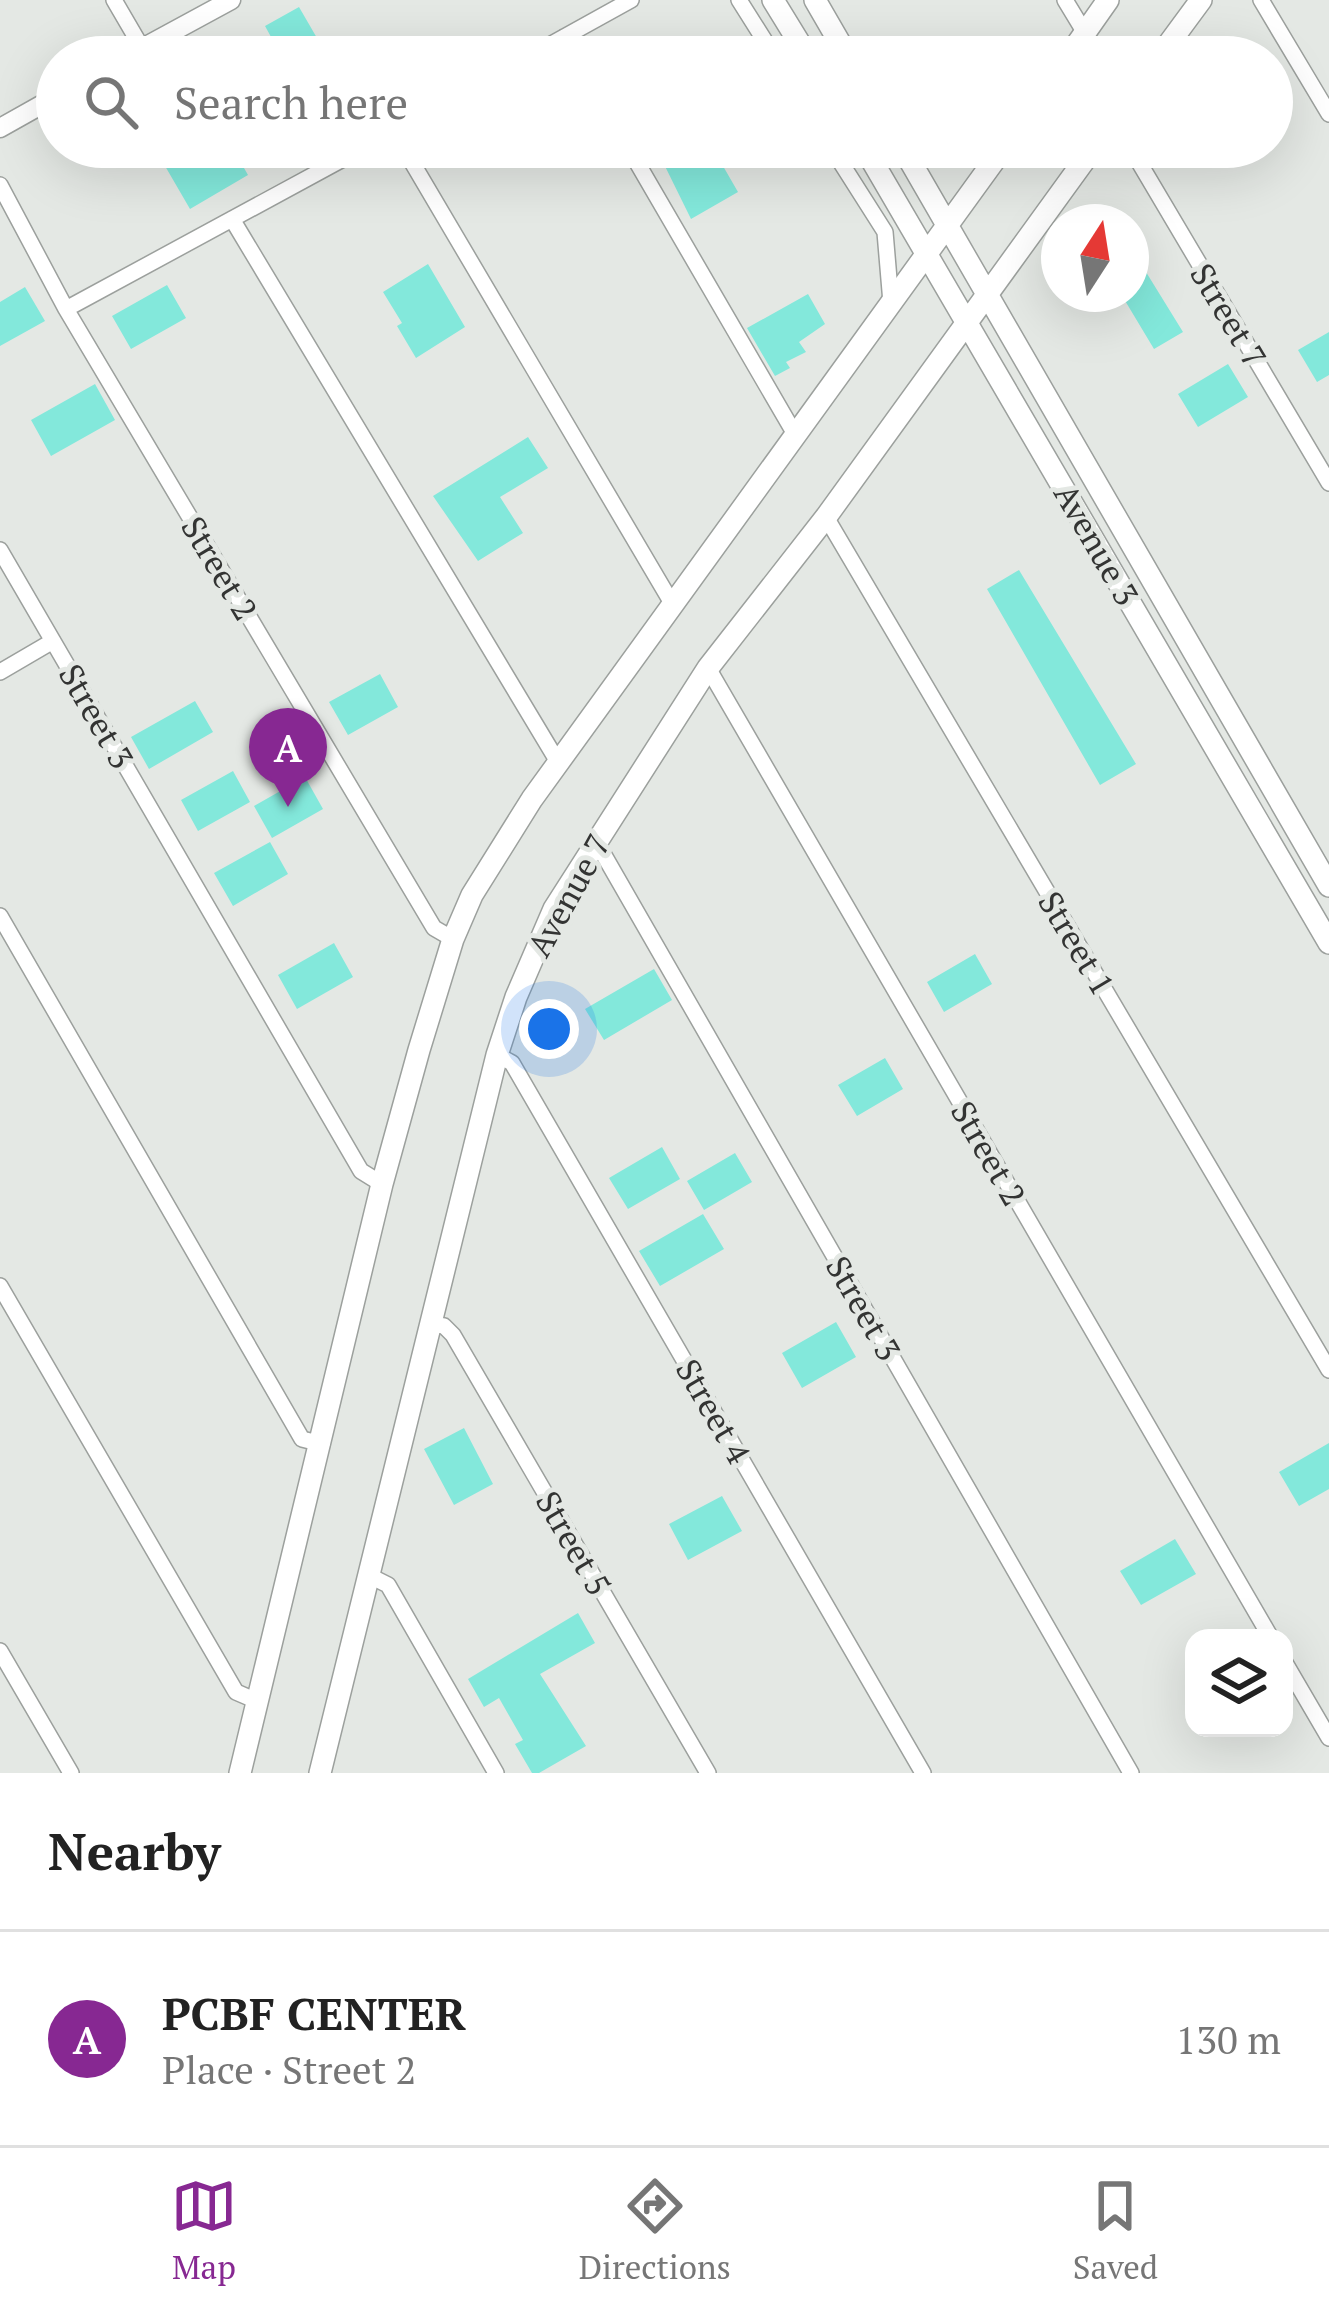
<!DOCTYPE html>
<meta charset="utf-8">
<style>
:root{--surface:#fff;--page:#f2f2f2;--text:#222;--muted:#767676;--line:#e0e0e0;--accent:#872892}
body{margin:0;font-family:"PT Serif",serif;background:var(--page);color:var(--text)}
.controls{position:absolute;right:36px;bottom:36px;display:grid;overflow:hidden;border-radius:24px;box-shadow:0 12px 48px #0002}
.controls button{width:108px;height:108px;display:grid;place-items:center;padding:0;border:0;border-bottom:3px solid var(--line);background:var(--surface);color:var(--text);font:60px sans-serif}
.compass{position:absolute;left:1041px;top:204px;width:108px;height:108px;border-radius:50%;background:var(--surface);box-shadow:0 12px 48px #0002;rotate:12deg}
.you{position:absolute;left:549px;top:1029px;width:42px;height:42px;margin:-30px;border:9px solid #fff;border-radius:50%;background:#1a73e8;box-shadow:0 0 0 18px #1a73e833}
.badge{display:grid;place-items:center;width:78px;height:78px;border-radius:50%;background:var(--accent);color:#fff;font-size:39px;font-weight:700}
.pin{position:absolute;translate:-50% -99px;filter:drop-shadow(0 3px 6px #0008)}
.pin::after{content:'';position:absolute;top:63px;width:42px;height:36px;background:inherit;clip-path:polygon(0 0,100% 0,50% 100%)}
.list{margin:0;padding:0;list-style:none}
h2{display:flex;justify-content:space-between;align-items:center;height:156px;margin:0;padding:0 48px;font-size:51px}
h2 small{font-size:39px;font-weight:400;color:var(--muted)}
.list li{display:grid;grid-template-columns:78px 1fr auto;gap:36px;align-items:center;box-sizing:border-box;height:216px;padding:0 48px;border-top:3px solid var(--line)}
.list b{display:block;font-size:45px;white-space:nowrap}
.list p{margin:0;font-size:39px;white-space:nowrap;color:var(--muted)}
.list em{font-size:39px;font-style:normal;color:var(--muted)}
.icon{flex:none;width:66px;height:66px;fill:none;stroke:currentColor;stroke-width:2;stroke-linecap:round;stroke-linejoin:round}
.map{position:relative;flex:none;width:1329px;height:1773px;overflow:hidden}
.search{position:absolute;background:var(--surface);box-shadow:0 12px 48px #0002;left:36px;right:36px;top:36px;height:132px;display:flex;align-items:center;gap:30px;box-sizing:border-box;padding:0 42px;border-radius:66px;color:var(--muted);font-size:45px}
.sheet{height:372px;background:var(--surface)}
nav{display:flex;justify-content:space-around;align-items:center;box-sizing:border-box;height:168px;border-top:3px solid var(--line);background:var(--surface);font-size:33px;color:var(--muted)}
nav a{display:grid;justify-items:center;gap:6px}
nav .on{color:var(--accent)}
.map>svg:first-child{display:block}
.building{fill:#83e8db}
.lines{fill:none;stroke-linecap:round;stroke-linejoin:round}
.minor-casing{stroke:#9ca09d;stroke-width:18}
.tertiary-casing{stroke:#9ca09d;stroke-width:21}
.secondary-casing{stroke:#9ca09d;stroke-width:24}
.minor{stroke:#fff;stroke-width:15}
.tertiary{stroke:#fff;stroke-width:18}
.secondary{stroke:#fff;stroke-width:21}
.labels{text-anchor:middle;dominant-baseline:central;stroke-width:10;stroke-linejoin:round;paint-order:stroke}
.street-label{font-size:33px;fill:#333433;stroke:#e4e8e4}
</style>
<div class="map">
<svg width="1329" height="1773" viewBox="0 0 1329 1773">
<rect width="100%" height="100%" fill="#e4e8e4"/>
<path class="building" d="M299 7 328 57H282L265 26Z
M154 147H232L248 175 190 209Z
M667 147H712L738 192 691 219 658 152Z
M428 264 465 327 416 358 397 326 402 323 383 292Z
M1146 272 1183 332 1154 349 1121 294H1131V281Z
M167 285 186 318 131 349 112 316Z
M25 287 45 321 0 346V302Z
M808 294 825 324 799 342 806 352 786 362 790 368 775 376 747 328Z
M1329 332V375L1317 382 1298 350Z
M1228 364 1248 397 1198 427 1178 394Z
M95 384 115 420 51 456 31 420Z
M528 437 548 468 500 497 523 533 478 561 433 496Z
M1019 570 1136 764 1100 785 987 589Z
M380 674 398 707 348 735 329 702Z
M195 701 213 732 149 769 131 737Z
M233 771 250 802 198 831 181 800Z
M305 777 323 809 272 838 254 806Z
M270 842 288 874 233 906 214 873Z
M334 943 353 977 297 1009 278 975Z
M975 954 992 984 944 1012 927 982Z
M654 969 672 1000 604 1040 585 1009Z
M885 1058 903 1089 857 1116 838 1085Z
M662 1147 680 1179 628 1209 609 1178Z
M735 1153 752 1182 704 1210 687 1181Z
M703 1214 724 1249 660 1286 639 1251Z
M836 1322 856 1357 802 1388 782 1353Z
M464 1428 493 1484 454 1505 424 1449Z
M1329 1443V1489L1299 1506 1279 1472Z
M722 1496 742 1531 688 1560 669 1524Z
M1175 1539 1196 1574 1141 1605 1120 1571Z
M578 1613 595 1643 540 1674 586 1746 539 1773H532L515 1744 523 1740 499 1698 484 1707 468 1679Z"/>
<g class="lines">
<g class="minor-casing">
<path id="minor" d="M114 0 142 48
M739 0 775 57
M1065 0 1085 33
M1261 0 1329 114
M564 37 575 57
M528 57 631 0
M403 147 673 605
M628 147 796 436
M831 147 885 232 891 303
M1130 147 1329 483
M0 185 66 309 434 928 453 939
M232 219 558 762
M66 309 365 147
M826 517 1329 1370
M0 550 361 1171 382 1184
M708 668 1271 1638
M0 672 53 641
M597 843 1131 1773
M0 916 302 1439 322 1444
M497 1055 512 1063 923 1773
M0 1286 236 1692 257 1701
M431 1324 444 1326 453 1335 708 1773
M368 1575 388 1585 496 1773
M0 1651 71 1773
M1284 1661 1329 1738"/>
</g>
<g class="tertiary-casing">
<path id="tertiary" d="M126 57 231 0
M0 128 57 96"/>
</g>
<g class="secondary-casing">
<path id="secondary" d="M773 0 808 57
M815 0 848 57
M1068 57 1108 0
M1159 57 1201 0
M864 147 1329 943
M902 147 1329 886
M240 1773 382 1184 419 1050 453 939 472 895 532 799 1004 147
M320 1773 497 1055 516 997 554 909 708 668 826 517 1094 147"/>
</g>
<use href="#minor" class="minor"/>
<use href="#tertiary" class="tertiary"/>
<use href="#secondary" class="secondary"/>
</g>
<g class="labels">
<g class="street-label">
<text transform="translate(1229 315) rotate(59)">Street 7</text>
<text transform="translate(1097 544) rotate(60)">Avenue 3</text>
<text transform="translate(220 568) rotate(59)">Street 2</text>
<text transform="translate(97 716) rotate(60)">Street 3</text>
<text transform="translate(568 895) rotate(-61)">Avenue 7</text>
<text transform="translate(1077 943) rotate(59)">Street 1</text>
<text transform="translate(989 1153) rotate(60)">Street 2</text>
<text transform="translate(864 1308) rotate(60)">Street 3</text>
<text transform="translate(714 1411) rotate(60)">Street 4</text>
<text transform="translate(574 1543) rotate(60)">Street 5</text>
</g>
</g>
</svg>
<div class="controls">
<button><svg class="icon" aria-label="layers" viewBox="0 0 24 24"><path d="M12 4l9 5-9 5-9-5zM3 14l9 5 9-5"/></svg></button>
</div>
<svg class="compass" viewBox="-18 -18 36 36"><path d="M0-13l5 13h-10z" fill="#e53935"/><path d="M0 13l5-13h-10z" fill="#767676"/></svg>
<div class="you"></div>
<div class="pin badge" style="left:288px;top:807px">A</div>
<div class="search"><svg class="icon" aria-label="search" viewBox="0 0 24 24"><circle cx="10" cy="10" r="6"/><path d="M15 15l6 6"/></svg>Search here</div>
</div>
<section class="sheet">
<h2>Nearby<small></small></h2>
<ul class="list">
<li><span class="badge">A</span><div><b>PCBF CENTER</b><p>Place · Street 2</p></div><em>130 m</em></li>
</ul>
</section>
<nav>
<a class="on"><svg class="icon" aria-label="map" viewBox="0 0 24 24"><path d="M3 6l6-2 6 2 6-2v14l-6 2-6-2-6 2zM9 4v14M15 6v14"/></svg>Map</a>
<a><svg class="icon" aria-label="directions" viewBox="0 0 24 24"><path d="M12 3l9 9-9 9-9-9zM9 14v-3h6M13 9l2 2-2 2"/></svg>Directions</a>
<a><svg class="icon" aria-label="saved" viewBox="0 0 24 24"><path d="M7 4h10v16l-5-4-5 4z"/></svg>Saved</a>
</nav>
